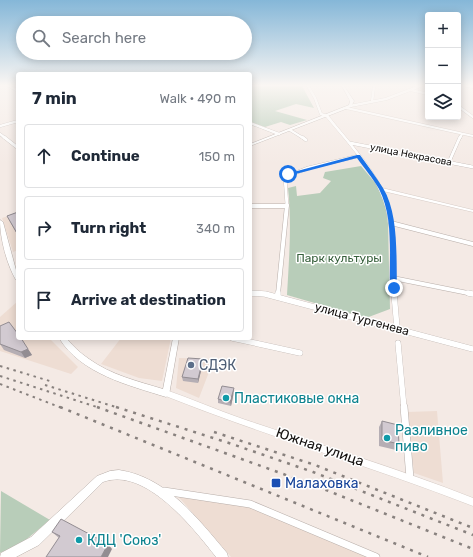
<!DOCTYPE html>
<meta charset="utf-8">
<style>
:root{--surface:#fff;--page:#f2f2f3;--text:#1f2937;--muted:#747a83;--line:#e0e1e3}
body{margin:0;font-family:Rubik,sans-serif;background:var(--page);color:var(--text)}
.controls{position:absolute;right:12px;top:12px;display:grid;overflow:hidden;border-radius:4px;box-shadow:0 2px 10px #0003}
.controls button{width:36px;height:36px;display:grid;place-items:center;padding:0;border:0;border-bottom:1px solid var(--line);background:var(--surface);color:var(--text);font:20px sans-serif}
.stop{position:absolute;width:12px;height:12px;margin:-9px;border:3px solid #1a73e8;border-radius:50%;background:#fff}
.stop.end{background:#1a73e8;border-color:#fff;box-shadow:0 1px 4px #0008}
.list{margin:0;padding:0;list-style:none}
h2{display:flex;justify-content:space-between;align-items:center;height:52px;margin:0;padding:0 16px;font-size:17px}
h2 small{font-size:13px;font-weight:400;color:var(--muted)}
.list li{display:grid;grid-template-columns:26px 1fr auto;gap:12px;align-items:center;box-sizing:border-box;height:64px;margin:0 8px 8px;padding:0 8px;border:1px solid var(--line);border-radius:4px}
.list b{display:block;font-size:15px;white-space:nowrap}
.list em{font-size:13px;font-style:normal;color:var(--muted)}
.icon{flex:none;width:22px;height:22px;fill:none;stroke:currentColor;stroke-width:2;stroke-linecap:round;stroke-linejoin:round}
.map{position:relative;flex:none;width:473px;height:557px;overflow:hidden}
.search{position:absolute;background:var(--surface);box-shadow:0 2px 10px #0003;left:16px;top:16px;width:236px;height:44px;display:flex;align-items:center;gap:10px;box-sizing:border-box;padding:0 14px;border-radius:22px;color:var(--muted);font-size:15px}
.panel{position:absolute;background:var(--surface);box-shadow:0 2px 10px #0003;left:16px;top:72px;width:236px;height:268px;border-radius:4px}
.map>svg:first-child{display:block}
.built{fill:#eeddd3}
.green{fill:#b8cdb9}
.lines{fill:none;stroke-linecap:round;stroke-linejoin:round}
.minor-far4-casing{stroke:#b8aea9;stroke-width:3}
.minor-far3-casing{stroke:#b8aea9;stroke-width:3.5}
.minor-far2-casing{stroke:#b8aea9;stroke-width:5}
.minor-far1-casing{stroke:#b8aea9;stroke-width:6}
.minor-casing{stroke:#b8aea9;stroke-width:8}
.tertiary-casing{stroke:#b8aea9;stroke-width:0.5}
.secondary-casing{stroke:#b8aea9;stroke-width:1}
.minor-far4{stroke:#fff;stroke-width:2.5}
.minor-far3{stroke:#fff;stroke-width:3}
.minor-far2{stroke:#fff;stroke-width:4}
.minor-far1{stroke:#fff;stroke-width:5.5}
.minor{stroke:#fff;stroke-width:7}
.tertiary{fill:#fff;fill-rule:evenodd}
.secondary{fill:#fff;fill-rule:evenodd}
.rail-far1{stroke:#88817e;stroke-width:2;stroke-dasharray:2.5 4.5;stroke-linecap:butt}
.rail{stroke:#88817e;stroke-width:2.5;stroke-dasharray:3 6;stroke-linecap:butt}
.wall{fill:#b5aeb4}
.shaded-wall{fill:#938d92}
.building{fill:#d2cad1;stroke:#938d92}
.route{fill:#1a73e8}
.service-dot{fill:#5c6f8a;stroke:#fff;stroke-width:1.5}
.culture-dot{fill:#0f9aa8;stroke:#fff;stroke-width:1.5}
.transit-dot{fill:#1a4fb4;stroke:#fff;stroke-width:1.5}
.labels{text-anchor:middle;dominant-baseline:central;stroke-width:3;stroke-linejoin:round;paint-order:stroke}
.far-street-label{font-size:10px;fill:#14110f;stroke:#fff}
.park-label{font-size:12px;fill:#37603c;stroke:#fff}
.street-label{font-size:12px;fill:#14110f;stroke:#fff}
.near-service-label{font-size:14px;fill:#4e5e75;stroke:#fff;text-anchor:start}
.near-culture-label{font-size:14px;fill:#0d838f;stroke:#fff;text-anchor:start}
.near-street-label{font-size:14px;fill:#14110f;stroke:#fff}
.near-transit-label{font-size:14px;fill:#164399;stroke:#fff;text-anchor:start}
</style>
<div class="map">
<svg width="473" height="557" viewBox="0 0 473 557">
<rect width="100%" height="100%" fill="#f4eae5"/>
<path class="built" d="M18 213V250L13 252 2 218Z
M18 301V338H49L78 367 71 374 0 351V317Z
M121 338H171L162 381 139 378 101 364Z
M179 358 214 359 199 398 176 388Z
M437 411 443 483 414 473 407 412Z
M177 495 250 506 367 557H231Z"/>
<path class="green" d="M250 86H302L314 108 296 104 275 111 307 120 290 125 281 122 265 127 250 122Z
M361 166 377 185 385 201 388 224 390 309 366 318 287 295C289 259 292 224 288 188L296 186 297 196 320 193 331 181 323 178 325 172Z
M1 491 50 520 22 543 0 553Z"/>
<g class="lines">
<g class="minor-far4-casing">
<path id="minor-far4" d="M9 86 18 91
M308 86 315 98 321 114 327 116
M467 86 473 87
M411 90 428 94
M372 102 374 86
M350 106 386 99 420 86
M458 106 473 117
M250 123 279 134
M0 126 18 121
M290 130 303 138
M0 134 5 138
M460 138 462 134"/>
</g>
<g class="minor-far3-casing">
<path id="minor-far3" d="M4 137 18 148
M302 137 306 140
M350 143 473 167
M449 162 460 137
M287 206 285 177 308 168 358 156"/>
</g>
<g class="minor-far2-casing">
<path id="minor-far2" d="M250 206H287
M391 223 473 244
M250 293 264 294
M278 294 287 205
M394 294 393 278 473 294"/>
</g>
<g class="minor-far1-casing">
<path id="minor-far1" d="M250 293 265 294 473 349
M394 293 397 328
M468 293 473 294
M278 297V293
M232 338 300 353
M398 343 404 408"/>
</g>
<g class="minor-casing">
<path id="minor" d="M404 407 410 478
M164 491 250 504 376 557"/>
</g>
<g class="tertiary-casing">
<path id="tertiary" d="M347 107 473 135V137L346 109V108Z
M326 115H328C347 139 368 161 382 188L473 210V212L383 191C397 218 395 248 396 278L395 279 393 280 390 278C390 257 392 235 387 214 379 176 350 146 326 117Z
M166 390C192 399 217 410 243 419 320 445 397 468 473 498V506C371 466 265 436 163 395L162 393 163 391Z"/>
</g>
<g class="secondary-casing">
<path id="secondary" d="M342 86H344L354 101 351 107 250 146V144L349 105 350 101Z
M0 220 3 222 16 270 18 274V281L16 280C7 265 0 239 0 220Z
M59 338H66C73 346 80 353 89 359 111 375 137 381 163 389L173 338H179L169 395 166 397C128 385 81 374 59 338Z
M119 470C167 477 198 519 227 553L228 557H216C194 529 145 466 103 482L39 545 16 557H0L1 553 31 537 97 476 110 471Z"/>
</g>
<use href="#minor-far4" class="minor-far4"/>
<use href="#minor-far3" class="minor-far3"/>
<use href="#minor-far2" class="minor-far2"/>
<use href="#minor-far1" class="minor-far1"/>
<use href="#minor" class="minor"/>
<use href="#tertiary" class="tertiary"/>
<use href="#secondary" class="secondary"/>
<path class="rail-far1" d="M0 366 53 382
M0 376 100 408
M0 384 62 408
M45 385 119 408"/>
<path class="rail" d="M60 407 428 557
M97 407 311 484 473 549
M116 407 232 444 313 472 473 535
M214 432 315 465 473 528"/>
</g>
<path class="wall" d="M18 212V236L7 216Z
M0 326 28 349 32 355 25 358 4 350 0 344Z
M203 363 198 383 183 381 182 377Z
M234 392 231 406 218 403V399Z
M382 421 399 444 396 450 379 446V427Z
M52 532 112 549 59 538Z"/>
<path class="shaded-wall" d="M28 349 32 355 25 358 21 352Z
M203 359V363L198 383V379Z
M234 388V392L231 406 230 402Z
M108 544 112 549 108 557H101Z"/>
<path class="building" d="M18 212V235L7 216Z
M9 322 18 334V338H21L28 349 21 352 0 344V326Z
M188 358 203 359 198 379 182 377Z
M222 386 234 388 230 402 218 399Z
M382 421 398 425 399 444 382 440Z
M61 519 108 544 101 557H46L60 536 52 532Z"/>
<linearGradient id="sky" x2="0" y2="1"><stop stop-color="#85b7d8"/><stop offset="0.52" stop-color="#faf6f3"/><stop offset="1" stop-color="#faf6f3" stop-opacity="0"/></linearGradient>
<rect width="473" height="164" fill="url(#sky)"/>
<path class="route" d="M357 155H360C368 166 376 177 383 188 399 214 396 257 397 288L394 290 390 288C389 256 394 218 379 189 373 178 364 168 357 158L288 176 286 174Z"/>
<circle class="service-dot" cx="191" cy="365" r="4"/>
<g class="culture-dot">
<circle cx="226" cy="398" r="4"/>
<circle cx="387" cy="438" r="4"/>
<circle cx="79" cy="540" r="4"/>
</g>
<rect class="transit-dot" x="271" y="478" width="10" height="10" rx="2"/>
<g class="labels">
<g class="far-street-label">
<text transform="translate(411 155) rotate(11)">улица Некрасова</text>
</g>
<g class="park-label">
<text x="339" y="258">Парк культуры</text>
</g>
<g class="street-label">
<text transform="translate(362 319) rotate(15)">улица Тургенева</text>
</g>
<g class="near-service-label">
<text x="199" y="365">СДЭК</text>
</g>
<g class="near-culture-label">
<text x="234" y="398">Пластиковые окна</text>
<text x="395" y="430">Разливное<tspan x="395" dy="16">пиво</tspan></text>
<text x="87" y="540">КДЦ 'Союз'</text>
</g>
<g class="near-street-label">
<text transform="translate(320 447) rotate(19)">Южная улица</text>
</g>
<g class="near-transit-label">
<text x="285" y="483">Малаховка</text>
</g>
</g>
</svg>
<div class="controls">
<button>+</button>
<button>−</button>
<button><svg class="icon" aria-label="layers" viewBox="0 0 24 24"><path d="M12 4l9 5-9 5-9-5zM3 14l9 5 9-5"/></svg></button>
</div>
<div class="stop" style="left:288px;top:174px"></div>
<div class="stop end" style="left:394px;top:288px"></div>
<div class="search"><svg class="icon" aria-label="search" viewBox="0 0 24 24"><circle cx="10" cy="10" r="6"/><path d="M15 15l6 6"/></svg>Search here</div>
<section class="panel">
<h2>7 min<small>Walk · 490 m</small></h2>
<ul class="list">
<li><svg class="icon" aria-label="ahead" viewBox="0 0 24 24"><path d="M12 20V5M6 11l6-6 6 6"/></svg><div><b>Continue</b></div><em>150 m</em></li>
<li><svg class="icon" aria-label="right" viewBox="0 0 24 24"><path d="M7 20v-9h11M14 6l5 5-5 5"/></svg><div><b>Turn right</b></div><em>340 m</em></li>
<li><svg class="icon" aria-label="arrive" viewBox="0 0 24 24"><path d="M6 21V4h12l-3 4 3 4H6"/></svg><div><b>Arrive at destination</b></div></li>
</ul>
</section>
</div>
